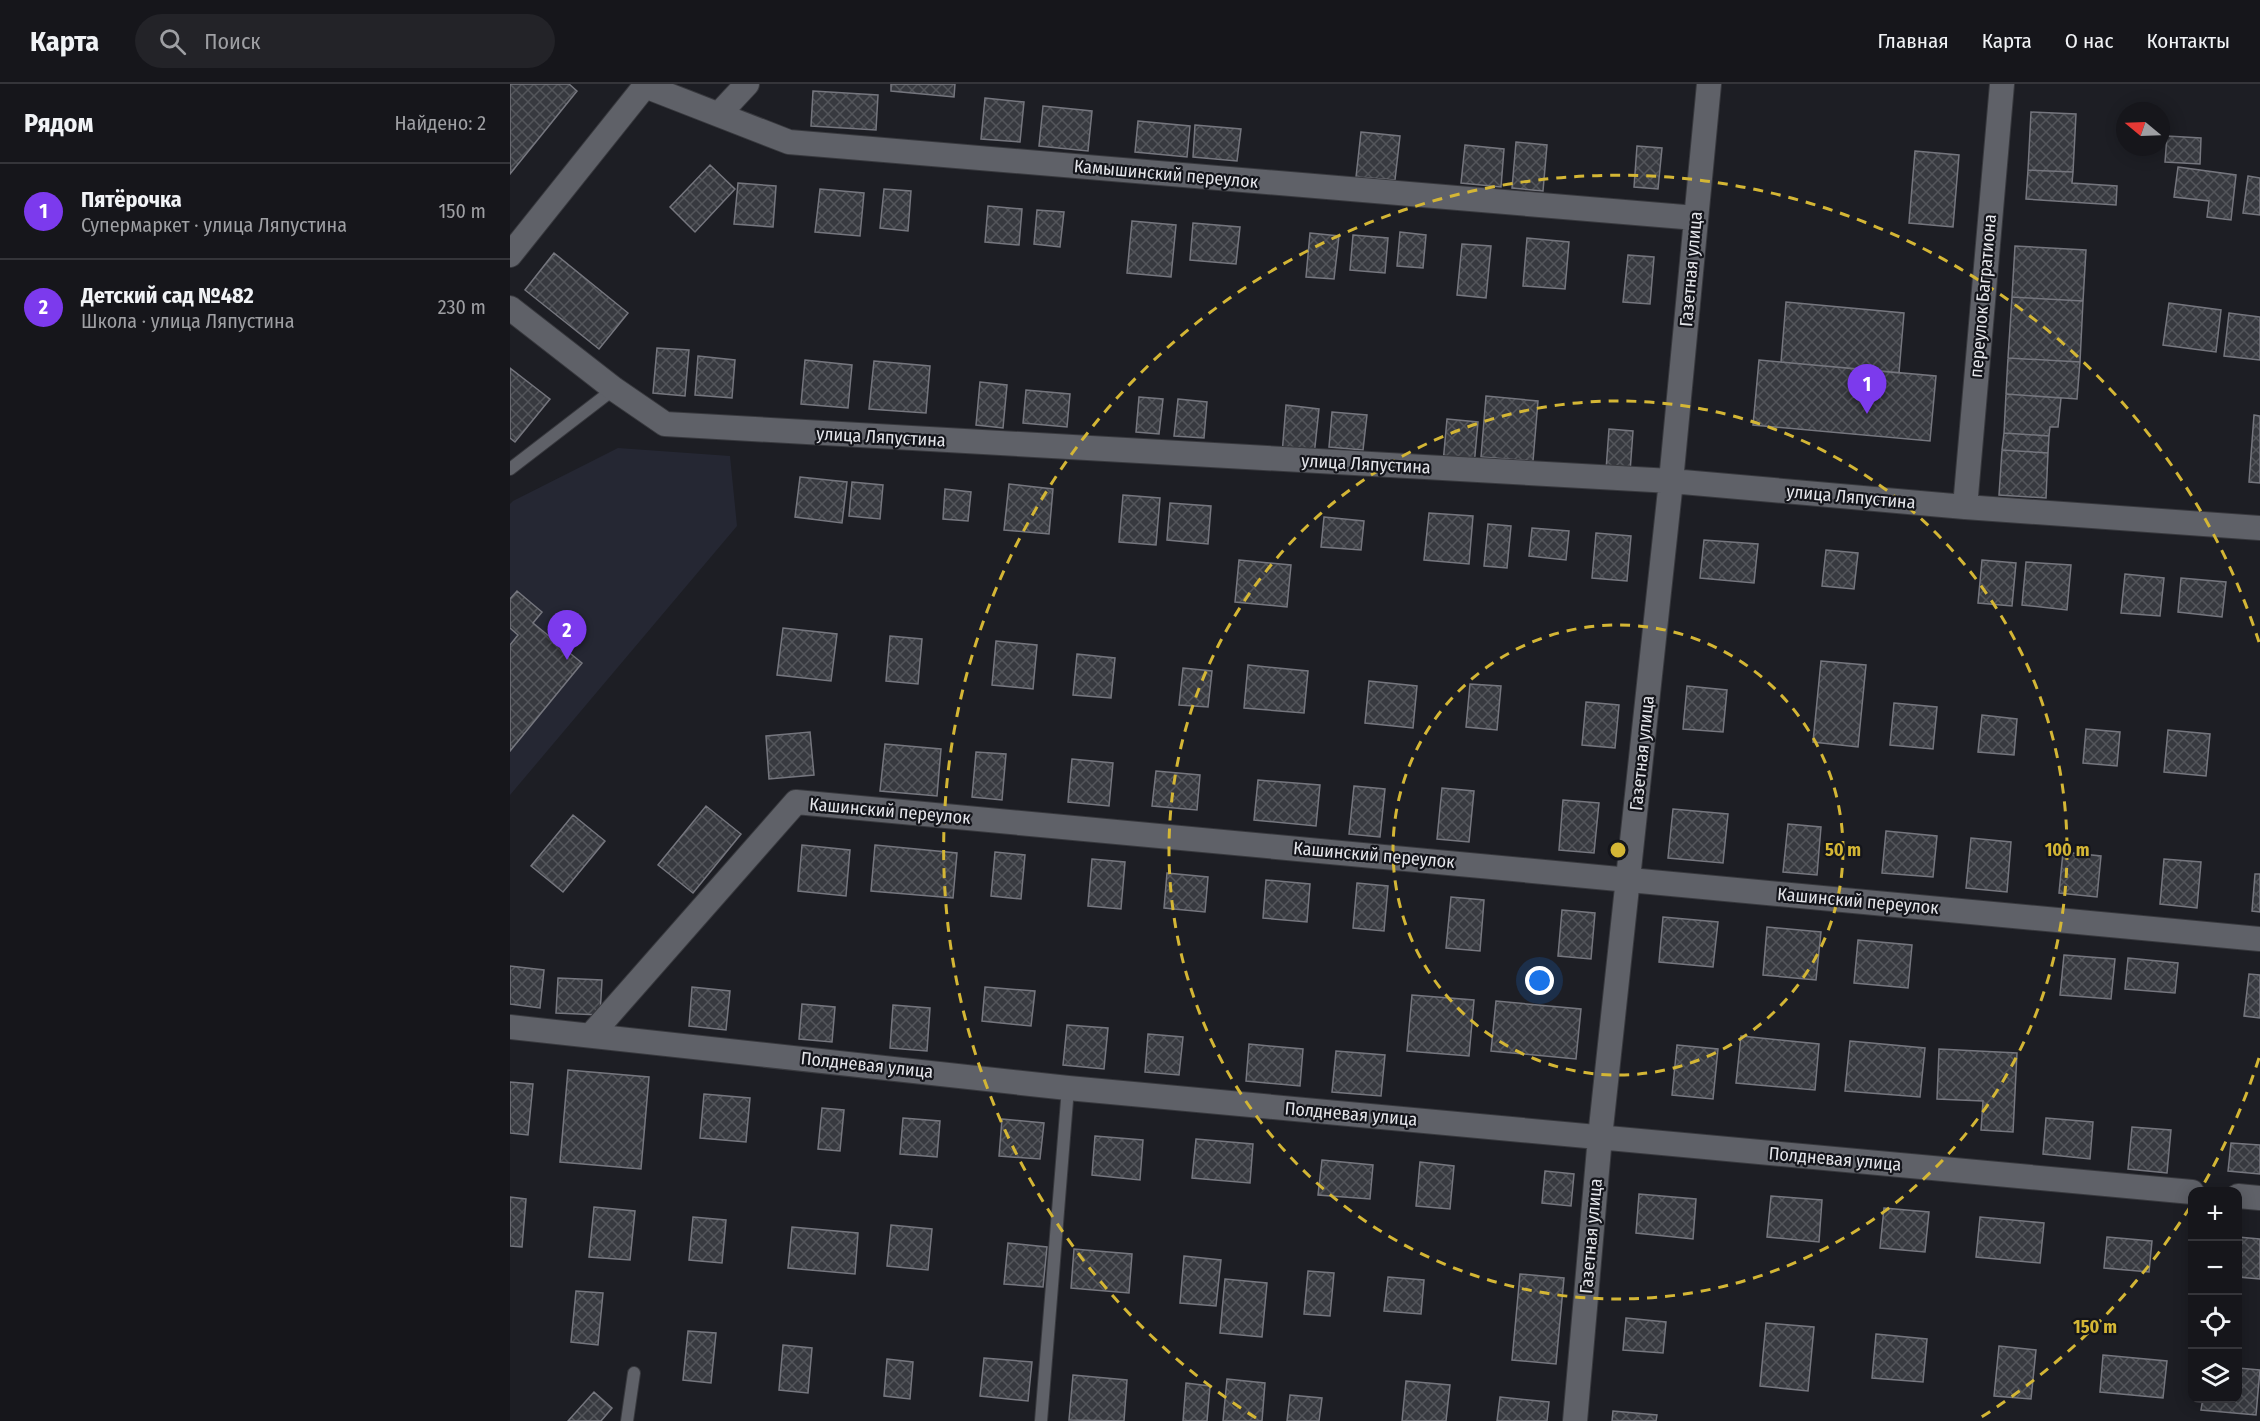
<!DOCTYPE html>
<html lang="ru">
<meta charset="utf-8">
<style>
:root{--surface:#16161b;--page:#232328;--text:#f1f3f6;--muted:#9e9fa3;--line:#35353a;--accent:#7c3aed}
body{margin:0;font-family:"Fira Sans Condensed",sans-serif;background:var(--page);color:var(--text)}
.controls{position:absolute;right:18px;bottom:18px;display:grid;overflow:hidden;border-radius:12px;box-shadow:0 3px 15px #0003}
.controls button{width:54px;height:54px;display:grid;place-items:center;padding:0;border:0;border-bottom:2px solid var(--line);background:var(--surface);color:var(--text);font:30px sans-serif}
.compass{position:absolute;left:1606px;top:18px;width:54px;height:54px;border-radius:50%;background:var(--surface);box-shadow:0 3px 15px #0003;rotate:289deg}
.you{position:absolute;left:1030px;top:897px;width:21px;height:21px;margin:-15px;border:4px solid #fff;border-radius:50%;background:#1a73e8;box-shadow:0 0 0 9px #1a73e833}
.badge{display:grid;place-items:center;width:39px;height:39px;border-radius:50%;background:var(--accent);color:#fff;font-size:20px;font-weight:700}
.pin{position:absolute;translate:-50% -50px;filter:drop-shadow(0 2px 3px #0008)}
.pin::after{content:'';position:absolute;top:32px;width:21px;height:18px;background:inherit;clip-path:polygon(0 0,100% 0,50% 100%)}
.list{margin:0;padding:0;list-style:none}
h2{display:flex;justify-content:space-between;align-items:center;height:78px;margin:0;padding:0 24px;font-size:26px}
h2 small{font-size:20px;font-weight:400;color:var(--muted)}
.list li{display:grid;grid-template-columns:39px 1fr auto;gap:18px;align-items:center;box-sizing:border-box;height:96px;padding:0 24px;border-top:2px solid var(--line)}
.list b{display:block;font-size:22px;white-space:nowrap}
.list p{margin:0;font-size:20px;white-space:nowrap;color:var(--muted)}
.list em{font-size:20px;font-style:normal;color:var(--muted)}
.icon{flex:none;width:33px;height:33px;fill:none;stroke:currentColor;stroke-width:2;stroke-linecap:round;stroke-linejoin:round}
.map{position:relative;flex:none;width:1750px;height:1337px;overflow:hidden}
header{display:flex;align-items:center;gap:36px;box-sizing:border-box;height:84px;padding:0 30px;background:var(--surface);border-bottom:2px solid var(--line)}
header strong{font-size:28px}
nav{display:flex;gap:33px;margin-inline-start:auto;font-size:21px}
.search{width:420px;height:54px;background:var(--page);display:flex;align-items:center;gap:15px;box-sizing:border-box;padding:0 21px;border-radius:33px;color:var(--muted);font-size:22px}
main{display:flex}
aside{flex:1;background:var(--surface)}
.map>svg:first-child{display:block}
.built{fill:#252733}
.building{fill:url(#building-cross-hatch);stroke:#75767e;stroke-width:1.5}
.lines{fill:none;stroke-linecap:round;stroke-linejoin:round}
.lane-casing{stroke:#38393e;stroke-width:14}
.street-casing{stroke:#38393e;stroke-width:26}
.lane{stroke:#5f6168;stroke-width:12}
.street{stroke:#5f6168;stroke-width:24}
.ring{fill:none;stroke:#d4b635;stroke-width:3;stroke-dasharray:10 8}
.labels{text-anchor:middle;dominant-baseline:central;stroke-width:4.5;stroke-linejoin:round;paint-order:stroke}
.street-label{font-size:18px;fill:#e4e5ea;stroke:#14151b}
.centre{fill:#d4b635;stroke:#14151b;stroke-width:3}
.ring-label{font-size:18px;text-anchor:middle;font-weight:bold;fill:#d4b635;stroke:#14151b;stroke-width:4.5;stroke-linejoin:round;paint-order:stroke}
</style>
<header>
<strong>Карта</strong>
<div class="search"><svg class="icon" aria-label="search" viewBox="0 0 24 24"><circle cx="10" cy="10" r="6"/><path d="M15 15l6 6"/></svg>Поиск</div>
<nav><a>Главная</a><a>Карта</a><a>О нас</a><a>Контакты</a></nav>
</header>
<main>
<aside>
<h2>Рядом<small>Найдено: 2</small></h2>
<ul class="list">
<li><span class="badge">1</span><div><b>Пятёрочка</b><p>Супермаркет · улица Ляпустина</p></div><em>150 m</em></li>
<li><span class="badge">2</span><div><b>Детский сад №482</b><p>Школа · улица Ляпустина</p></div><em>230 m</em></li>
</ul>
</aside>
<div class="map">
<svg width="1750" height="1337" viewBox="0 0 1750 1337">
<defs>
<pattern id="building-cross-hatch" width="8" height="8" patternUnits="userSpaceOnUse" patternTransform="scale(1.5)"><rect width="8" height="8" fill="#37393f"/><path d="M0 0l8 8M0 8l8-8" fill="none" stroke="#54565b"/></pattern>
</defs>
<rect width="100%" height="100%" fill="#1d1e24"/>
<path class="built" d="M108 364 220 372 227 442 0 711V420L3 417Z"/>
<path class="building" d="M0 0H59L67 7 0 90Z
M381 0H445L444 13 381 7Z
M303 7 368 11 366 46 301 42Z
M475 14 514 18 510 58 471 55Z
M533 22 582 27 578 67 529 62Z
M1521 28 1566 30 1563 88 1518 86Z
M628 37 680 42 677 73 625 68Z
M685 41 731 45 727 77 683 73Z
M851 48 890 52 885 96 846 93Z
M1657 52 1691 54 1690 80 1655 78Z
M1006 58 1037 61 1033 107 1002 104Z
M955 61 994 65 991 103 951 99Z
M1127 62 1152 64 1148 105 1124 103Z
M1405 67 1449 71 1443 143 1399 139Z
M200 81 225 105 185 148 160 123Z
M1668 83 1726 91 1721 136 1697 133 1699 117 1664 113Z
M1518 86 1563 88 1562 99 1607 102 1606 121 1516 115Z
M1738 92 1750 94V131L1733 129Z
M228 99 266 102 263 143 224 140Z
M310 105 354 109 350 152 305 148Z
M374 105 401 107 398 147 370 144Z
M478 122 512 125 509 161 475 158Z
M527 126 554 128 550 163 524 160Z
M622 137 666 141 661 193 617 189Z
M683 139 730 143 726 180 680 176Z
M890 148 916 151 913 184 887 182Z
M800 149 829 152 824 195 796 193Z
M843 151 878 154 875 189 840 186Z
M1017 154 1059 158 1055 205 1013 202Z
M952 160 981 162 976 214 947 211Z
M1505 162 1576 166 1573 217 1502 213Z
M44 169 118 229 89 265 15 206Z
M1118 171 1144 173 1140 220 1113 218Z
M1502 213 1573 217 1570 278 1498 274Z
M1276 218 1394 229 1389 289 1271 278Z
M1659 219 1711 226 1706 268 1653 261Z
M1719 229 1750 233V276L1714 272Z
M147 264 179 266 175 312 143 309Z
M188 272 225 276 222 314 185 311Z
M1498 274 1570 278 1567 315 1496 310Z
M295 276 342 281 338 324 291 320Z
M1249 276 1426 292 1420 357 1243 341Z
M364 277 420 282 416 329 359 325Z
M0 284 40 315 5 358 0 354Z
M470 298 497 301 493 344 466 341Z
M516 306 560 310 557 343 513 339Z
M1496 310 1551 314 1548 343H1540L1539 352 1494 349Z
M976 312 1028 317 1023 377 971 373Z
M629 313 653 315 649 350 626 348Z
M668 315 697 318 694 354 664 352Z
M776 321 809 325 804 372 772 370Z
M822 328 857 331 853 366 819 363Z
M1744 331 1750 332V399L1739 398Z
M937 335 968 338 964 382 933 379Z
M1099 345 1123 347 1120 388 1096 386Z
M1494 349 1539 352 1538 369 1492 366Z
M1492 366 1538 369 1536 414 1489 411Z
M290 393 337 398 332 439 285 433Z
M342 398 373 401 370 435 339 432Z
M499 400 543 405 539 450 494 446Z
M435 405 461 408 458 437 433 435Z
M613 411 650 414 646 461 609 458Z
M660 419 701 422 698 460 657 456Z
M919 429 963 432 959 480 914 476Z
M814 433 854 437 851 466 811 463Z
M978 440 1001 442 997 484 974 482Z
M1022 444 1059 447 1056 476 1019 472Z
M1086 449 1121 452 1117 497 1082 494Z
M1194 456 1248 460 1244 499 1190 494Z
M1316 466 1348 469 1344 505 1312 502Z
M729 476 781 481 777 523 725 518Z
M1472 476 1506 479 1502 522 1468 519Z
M1516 478 1561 481 1557 526 1512 521Z
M1615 490 1654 494 1650 532 1611 529Z
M1671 494 1716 498 1712 533 1668 528Z
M7 507 32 528 23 539 72 579 0 667V561L8 551 0 544V515Z
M273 544 327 550 321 597 267 591Z
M380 552 412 555 408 600 376 597Z
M486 557 527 561 523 605 482 601Z
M567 570 605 574 601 614 563 611Z
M1311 577 1356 581 1348 663 1303 658Z
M738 581 798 587 794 629 734 624Z
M673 584 702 587 698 623 669 621Z
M859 597 907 602 903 644 855 639Z
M960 600 991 602 987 646 956 643Z
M1177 602 1217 606 1213 648 1173 645Z
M1076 618 1109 621 1105 664 1072 661Z
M1384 619 1427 623 1423 665 1380 661Z
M1472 631 1507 635 1504 671 1468 668Z
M1576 645 1610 648 1607 682 1573 679Z
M1658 646 1700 650 1696 692 1654 688Z
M300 648 304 691 259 695 256 652Z
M375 660 431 665 427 712 370 707Z
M466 668 496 670 492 716 462 713Z
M562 675 603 679 599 722 558 718Z
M646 687 690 691 687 726 642 722Z
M748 696 810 701 806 742 744 736Z
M844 702 875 705 870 753 839 750Z
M932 704 964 707 959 758 927 755Z
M1053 716 1089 719 1084 769 1049 766Z
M196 722 231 750 183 809 148 781Z
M1163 725 1218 730 1213 779 1158 774Z
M63 731 95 757 53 808 21 782Z
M1278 740 1311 743 1307 791 1273 788Z
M1376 747 1427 752 1423 793 1372 789Z
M1461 754 1501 758 1497 808 1456 804Z
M292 761 340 766 336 812 288 807Z
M365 761 447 769 443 814 361 807Z
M485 768 515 771 511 815 481 812Z
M1553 768 1591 772 1587 813 1549 809Z
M582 775 615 778 611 825 578 822Z
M1654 775 1691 778 1687 824 1650 820Z
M657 789 698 793 695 828 654 824Z
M1745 790H1750V828L1742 827Z
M756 796 800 800 797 838 753 834Z
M847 799 878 802 874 847 843 844Z
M941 813 974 816 970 867 936 864Z
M1052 826 1085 829 1081 875 1048 872Z
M1153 833 1208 838 1203 883 1149 878Z
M1257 843 1311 848 1306 896 1253 891Z
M1348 856 1402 861 1398 904 1344 899Z
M1554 871 1605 875 1601 915 1550 911Z
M1618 874 1668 879 1665 909 1615 905Z
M0 882 34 886 30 924 0 920Z
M1739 890 1750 891V934L1734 932Z
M48 894 92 896 90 931 46 929Z
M182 903 220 907 216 946 179 942Z
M475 903 525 907 521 942 472 937Z
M902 911 964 916 959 972 897 967Z
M986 917 1071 925 1066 975 981 967Z
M292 920 325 923 322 958 289 955Z
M383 921 420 924 417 967 380 964Z
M557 941 598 944 594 985 553 981Z
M638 950 673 953 669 991 635 988Z
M1231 952 1309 960 1305 1006 1226 999Z
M1340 957 1415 964 1410 1013 1335 1007Z
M739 960 793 965 790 1002 736 997Z
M1167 961 1208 965 1203 1015 1162 1011Z
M1429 965 1507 969 1503 1048 1471 1046 1473 1017 1427 1015Z
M826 967 875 971 871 1012 822 1008Z
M58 986 139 993 131 1085 50 1078Z
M0 998 23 1000 18 1051 0 1049Z
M194 1010 240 1014 236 1058 190 1054Z
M312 1024 334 1026 330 1067 308 1065Z
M393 1034 430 1037 427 1073 390 1070Z
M1536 1034 1583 1038 1580 1075 1533 1070Z
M492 1035 534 1039 530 1075 489 1072Z
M1622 1043 1661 1046 1657 1089 1618 1085Z
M585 1052 633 1056 630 1096 582 1091Z
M686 1055 743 1060 740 1099 682 1094Z
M1721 1059 1750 1061V1090L1718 1087Z
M812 1076 863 1081 860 1115 808 1111Z
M910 1078 944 1082 940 1125 906 1122Z
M1035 1087 1064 1090 1061 1122 1032 1119Z
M1129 1110 1186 1115 1183 1155 1126 1149Z
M1261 1112 1312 1116 1309 1158 1257 1153Z
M0 1113 16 1115 12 1163 0 1162Z
M84 1123 125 1127 120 1176 79 1173Z
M1374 1124 1419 1128 1415 1168 1370 1164Z
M183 1133 216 1136 212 1179 179 1176Z
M1470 1133 1534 1139 1530 1179 1466 1173Z
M381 1141 422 1145 418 1186 377 1182Z
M282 1143 348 1149 345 1190 278 1184Z
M1597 1153 1642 1157 1639 1188 1594 1184Z
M1728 1153 1750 1155V1195L1728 1193Z
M498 1159 537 1163 533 1203 494 1200Z
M564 1165 622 1170 619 1209 561 1204Z
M674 1172 711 1176 706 1222 670 1219Z
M798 1187 824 1189 820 1232 794 1230Z
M1010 1190 1054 1194 1046 1280 1002 1276Z
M878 1193 914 1196 911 1230 874 1227Z
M715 1195 757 1199 752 1253 710 1249Z
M66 1207 93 1209 88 1261 61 1258Z
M1116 1234 1156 1238 1153 1269 1113 1266Z
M1256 1239 1304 1243 1298 1307 1250 1302Z
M178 1247 206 1249 201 1299 173 1296Z
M1366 1250 1417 1255 1413 1298 1362 1294Z
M273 1261 302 1264 298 1309 269 1306Z
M1489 1262 1526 1266 1521 1315 1484 1312Z
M1593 1271 1657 1277 1653 1314 1590 1308Z
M474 1274 522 1278 518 1317 470 1312Z
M377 1275 403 1278 400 1315 374 1312Z
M1728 1284 1750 1286 1746 1331 1691 1326 1693 1314H1728Z
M563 1291 617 1296 614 1337 559 1336Z
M717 1295 755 1299 752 1337H713Z
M896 1297 940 1301 936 1337H892Z
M676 1299 700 1302 697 1337H673Z
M84 1308 102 1324 91 1337H58Z
M780 1311 812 1314 809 1337H777Z
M990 1313 1039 1318 1037 1337H987Z
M1103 1327 1147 1331 1146 1337H1102Z"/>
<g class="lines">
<g class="lane-casing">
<path id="lane" d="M0 385 104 305
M117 1337 124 1289
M531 1337 558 1004"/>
</g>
<g class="street-casing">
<path id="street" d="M209 30 237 0
M0 171 135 2 279 58 1186 134
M0 224 104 305 155 340 1161 397 1455 423 1750 444
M1455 423 1492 0
M0 943 558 1004 1682 1108
M81 951 286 718 1750 855
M1728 1112 1750 1114
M1065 1337 1090 1053 1161 397 1199 0"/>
</g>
<use href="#lane" class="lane"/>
<use href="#street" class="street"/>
</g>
<g class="ring">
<circle cx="1108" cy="766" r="225"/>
<circle cx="1108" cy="766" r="449"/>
<path d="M1749 974A674 674 0 0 1 1692 1103M1680 1123A674 674 0 0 1 1470 1334M746 1334A674 674 0 1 1 1749 558"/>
</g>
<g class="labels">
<g class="street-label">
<text transform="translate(656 90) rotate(5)">Камышинский переулок</text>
<text transform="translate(1181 185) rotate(-85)">Газетная улица</text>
<text transform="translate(1473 212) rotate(-85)">переулок Багратиона</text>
<text transform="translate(371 353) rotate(3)">улица Ляпустина</text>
<text transform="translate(856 380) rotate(3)">улица Ляпустина</text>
<text transform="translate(1341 413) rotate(5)">улица Ляпустина</text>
<text transform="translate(1132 669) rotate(-84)">Газетная улица</text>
<text transform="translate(380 727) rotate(5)">Кашинский переулок</text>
<text transform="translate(864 771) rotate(5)">Кашинский переулок</text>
<text transform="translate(1348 817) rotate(5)">Кашинский переулок</text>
<text transform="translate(357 981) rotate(6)">Полдневая улица</text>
<text transform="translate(841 1030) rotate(5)">Полдневая улица</text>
<text transform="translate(1325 1075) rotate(5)">Полдневая улица</text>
<text transform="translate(1081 1152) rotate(-85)">Газетная улица</text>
</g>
</g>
<circle cx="1108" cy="766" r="9" class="centre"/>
<g class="ring-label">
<text x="1333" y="772">50 m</text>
<text x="1557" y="772">100 m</text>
<text x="1585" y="1249">150 m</text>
</g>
</svg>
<div class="controls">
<button>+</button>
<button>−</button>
<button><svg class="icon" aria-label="locate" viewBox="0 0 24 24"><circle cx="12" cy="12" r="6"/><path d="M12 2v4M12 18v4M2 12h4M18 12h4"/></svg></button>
<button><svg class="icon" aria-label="layers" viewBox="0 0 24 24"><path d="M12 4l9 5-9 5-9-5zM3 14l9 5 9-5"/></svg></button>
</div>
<svg class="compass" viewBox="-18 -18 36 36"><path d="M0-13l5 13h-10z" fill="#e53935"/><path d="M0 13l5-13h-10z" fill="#9e9fa3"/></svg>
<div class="you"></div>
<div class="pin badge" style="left:1357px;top:330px">1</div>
<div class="pin badge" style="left:57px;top:576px">2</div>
</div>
</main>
